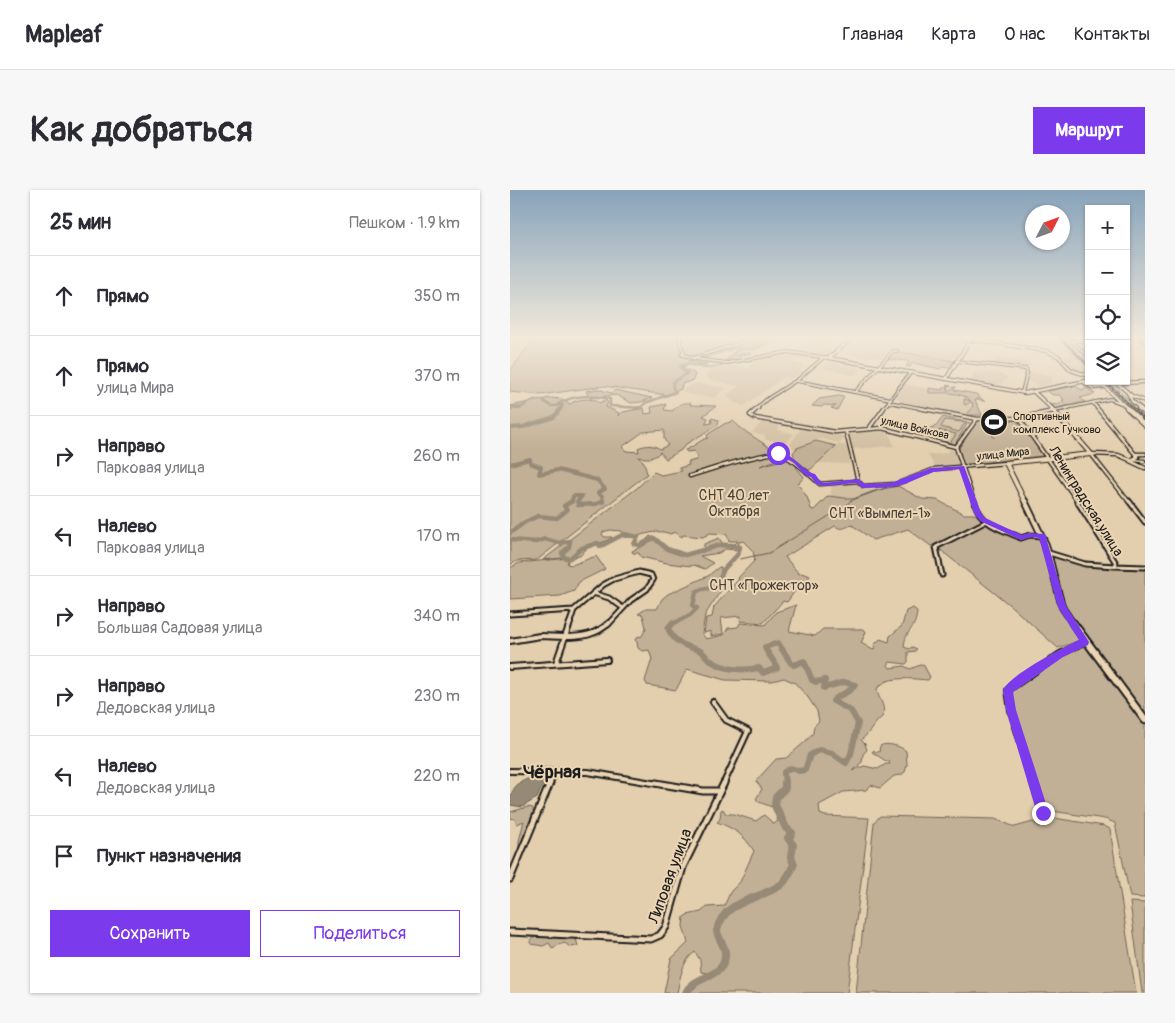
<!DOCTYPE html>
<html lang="ru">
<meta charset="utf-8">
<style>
:root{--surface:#fff;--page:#f7f7f7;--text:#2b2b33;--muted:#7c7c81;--line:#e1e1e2;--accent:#7c3aed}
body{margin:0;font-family:Pangolin,sans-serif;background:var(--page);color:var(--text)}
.controls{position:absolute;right:15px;top:15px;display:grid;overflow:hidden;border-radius:0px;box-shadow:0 1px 4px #0004}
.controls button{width:45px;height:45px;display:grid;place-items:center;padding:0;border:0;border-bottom:1px solid var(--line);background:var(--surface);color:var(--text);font:25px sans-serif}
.compass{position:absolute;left:515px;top:15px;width:45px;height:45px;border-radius:50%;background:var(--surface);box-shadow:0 1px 4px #0004;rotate:48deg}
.stop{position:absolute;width:15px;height:15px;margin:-11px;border:4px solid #7c3aed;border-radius:50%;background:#fff}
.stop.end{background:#7c3aed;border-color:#fff;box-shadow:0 1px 5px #0008}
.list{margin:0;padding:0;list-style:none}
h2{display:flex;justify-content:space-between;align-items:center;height:65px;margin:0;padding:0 20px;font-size:21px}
h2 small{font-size:16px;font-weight:400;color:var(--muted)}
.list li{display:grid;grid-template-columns:32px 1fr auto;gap:15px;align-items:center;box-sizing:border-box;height:80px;padding:0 20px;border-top:1px solid var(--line)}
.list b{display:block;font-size:19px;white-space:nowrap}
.list p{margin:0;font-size:16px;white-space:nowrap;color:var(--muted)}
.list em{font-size:16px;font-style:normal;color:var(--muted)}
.actions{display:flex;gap:10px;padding:15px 20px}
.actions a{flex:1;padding:11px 0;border:1px solid var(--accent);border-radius:0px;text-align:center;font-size:18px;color:var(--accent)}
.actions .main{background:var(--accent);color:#fff}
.icon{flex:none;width:28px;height:28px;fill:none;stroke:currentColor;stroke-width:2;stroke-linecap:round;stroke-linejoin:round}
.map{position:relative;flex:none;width:635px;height:803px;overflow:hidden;border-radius:0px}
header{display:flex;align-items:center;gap:30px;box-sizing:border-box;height:70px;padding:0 25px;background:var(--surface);border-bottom:1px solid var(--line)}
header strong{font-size:24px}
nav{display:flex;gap:28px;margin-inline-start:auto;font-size:18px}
.intro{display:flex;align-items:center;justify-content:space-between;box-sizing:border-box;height:120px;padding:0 30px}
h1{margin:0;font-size:35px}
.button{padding:12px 22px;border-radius:0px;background:var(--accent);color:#fff;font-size:18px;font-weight:700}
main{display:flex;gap:30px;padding:0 30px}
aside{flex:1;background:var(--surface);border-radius:0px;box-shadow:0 1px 4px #0004}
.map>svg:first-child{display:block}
.built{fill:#d2bfa2}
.green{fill:#c2b096;stroke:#6f6659;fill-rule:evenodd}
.water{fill:#968a76;stroke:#655e52}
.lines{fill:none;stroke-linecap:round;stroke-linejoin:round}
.stream{stroke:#655e52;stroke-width:1}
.river-far4{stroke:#968a76;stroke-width:2.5}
.river-far3{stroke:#968a76;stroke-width:4}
.river-far2{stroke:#968a76;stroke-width:4.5}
.river-far1{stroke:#968a76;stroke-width:6}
.river{stroke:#968a76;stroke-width:8}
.street-far4-casing{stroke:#1c1c1c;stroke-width:4}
.street-far3-casing{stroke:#1c1c1c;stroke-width:5}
.street-far2-casing{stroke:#1c1c1c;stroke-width:7}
.street-far1-casing{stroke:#1c1c1c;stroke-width:8}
.street-casing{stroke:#1c1c1c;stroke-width:9}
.secondary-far3-casing{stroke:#1c1c1c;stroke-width:4.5}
.secondary-far2-casing{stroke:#1c1c1c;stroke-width:6}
.secondary-far1-casing{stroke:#1c1c1c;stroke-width:8}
.secondary-casing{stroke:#1c1c1c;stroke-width:10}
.street-far4{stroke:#ebd5b4;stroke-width:2}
.street-far3{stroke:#ebd5b4;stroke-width:2.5}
.street-far2{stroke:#ebd5b4;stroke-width:3}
.street-far1{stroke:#ebd5b4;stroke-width:4}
.street{stroke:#ebd5b4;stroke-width:5}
.secondary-far3{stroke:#ebd5b4;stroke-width:2.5}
.secondary-far2{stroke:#ebd5b4;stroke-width:4}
.secondary-far1{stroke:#ebd5b4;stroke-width:4.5}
.secondary{stroke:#ebd5b4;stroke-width:6}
.rail-casing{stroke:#1c1c1c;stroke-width:2.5}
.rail{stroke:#ebd5b4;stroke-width:1;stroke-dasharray:2;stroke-linecap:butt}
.route{fill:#7c3aed}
.labels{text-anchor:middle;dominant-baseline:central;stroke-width:4;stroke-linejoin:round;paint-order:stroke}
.far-poi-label{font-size:11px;fill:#1c1c1c;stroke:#ebd5b4;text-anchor:start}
.far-street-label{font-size:11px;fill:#1c1c1c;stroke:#ebd5b4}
.park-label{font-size:14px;fill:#46413a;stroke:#ebd5b4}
.street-label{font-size:14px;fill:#1c1c1c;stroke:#ebd5b4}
.near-street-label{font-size:16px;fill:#1c1c1c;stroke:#ebd5b4}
.near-quarter-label{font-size:19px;font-weight:bold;fill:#1c1c1c;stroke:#ebd5b4}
</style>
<header>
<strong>Mapleaf</strong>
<nav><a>Главная</a><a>Карта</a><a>О нас</a><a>Контакты</a></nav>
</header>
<div class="intro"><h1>Как добраться</h1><a class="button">Маршрут</a></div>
<main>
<aside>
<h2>25 мин<small>Пешком · 1.9 km</small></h2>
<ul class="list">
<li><svg class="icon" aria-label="ahead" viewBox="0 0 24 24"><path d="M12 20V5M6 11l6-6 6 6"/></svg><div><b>Прямо</b></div><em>350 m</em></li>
<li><svg class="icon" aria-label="ahead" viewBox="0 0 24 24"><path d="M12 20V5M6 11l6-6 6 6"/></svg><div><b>Прямо</b><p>улица Мира</p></div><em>370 m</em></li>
<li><svg class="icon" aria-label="right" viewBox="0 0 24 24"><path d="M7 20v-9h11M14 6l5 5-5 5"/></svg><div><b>Направо</b><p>Парковая улица</p></div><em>260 m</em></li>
<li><svg class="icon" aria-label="left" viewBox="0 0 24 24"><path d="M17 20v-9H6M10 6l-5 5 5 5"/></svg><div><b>Налево</b><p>Парковая улица</p></div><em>170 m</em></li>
<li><svg class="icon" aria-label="right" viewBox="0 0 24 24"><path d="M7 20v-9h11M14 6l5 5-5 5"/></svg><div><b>Направо</b><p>Большая Садовая улица</p></div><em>340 m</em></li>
<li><svg class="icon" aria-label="right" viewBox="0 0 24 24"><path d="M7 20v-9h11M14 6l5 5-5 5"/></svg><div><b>Направо</b><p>Дедовская улица</p></div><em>230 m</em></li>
<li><svg class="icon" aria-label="left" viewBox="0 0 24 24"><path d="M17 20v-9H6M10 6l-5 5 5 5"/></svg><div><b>Налево</b><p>Дедовская улица</p></div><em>220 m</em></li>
<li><svg class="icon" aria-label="arrive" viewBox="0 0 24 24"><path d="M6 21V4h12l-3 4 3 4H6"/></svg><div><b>Пункт назначения</b></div></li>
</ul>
<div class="actions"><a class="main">Сохранить</a><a>Поделиться</a></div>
</aside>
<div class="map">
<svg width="635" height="803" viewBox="0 0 635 803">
<rect width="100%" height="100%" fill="#e3ceae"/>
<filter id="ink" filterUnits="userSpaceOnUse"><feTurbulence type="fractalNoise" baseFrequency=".02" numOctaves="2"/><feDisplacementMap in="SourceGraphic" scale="10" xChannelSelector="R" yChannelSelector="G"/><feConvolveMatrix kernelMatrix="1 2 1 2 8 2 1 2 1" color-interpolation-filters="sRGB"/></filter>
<g filter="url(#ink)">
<path class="built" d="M320 147H328L338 149 325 147 311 158 325 161 319 167 285 160 302 150 315 151Z
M346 147H434L457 150 446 167 441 170 379 159 372 168 362 166 356 168 336 164 337 162 331 160Z
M545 147H555L579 169V185L565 181 557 173 569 172 566 169H564L566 171H559L554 169 556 168 554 166H562L558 162H548L559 161Z
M277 162 305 166 304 169H284L281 172 296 175 289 179 292 181 281 189 274 187 234 216 223 212 217 205 229 196 200 190 195 186 200 181 225 176 236 177 238 180 242 172 260 164Z
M497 168 521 174V176L516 178 483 175 485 169Z
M318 172 352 178 346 184 343 185 312 178Z
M464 182 492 184 499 188 494 190 490 198 460 192Z
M519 182 543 186 541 194 529 196 518 191Z
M185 193 212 197 218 199 212 200 205 208 177 204 171 200Z
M394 194 462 207 468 226H456L388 212 390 209 384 208Z
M435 229 456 233 441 254 419 249Z
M252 232 270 236 267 240 284 244 276 253 254 249 256 246 242 243Z
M292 237 335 246 330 253 310 249 284 259 280 254Z
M372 239 378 240 384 256 343 259 339 242Z
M328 254 337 256 340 274 308 273Z
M438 260H444L449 275 425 277 418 265 437 263Z
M347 292 350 298H363L364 301 343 309 320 308 322 294Z"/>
<path class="green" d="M25 147H259L262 149 254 151 257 153C254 154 253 156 250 158 241 162 233 156 225 164L228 166 231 163H241L232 165 223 170H229L214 172 229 157 186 171H178L197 174 179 175 171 178V180H178L185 184 183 190 172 194 171 199 156 205 94 196 30 205 0 202V181Z
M384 161 444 171 439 178 432 177 430 179 403 173 400 177 396 176 399 173 397 171 378 169Z
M437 195 441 196H438L437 200H440L444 197H446L444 200 466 204 475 212 469 209 465 210 472 225H456L462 219 463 213 460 212 456 215 454 214V209L461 211C453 201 431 203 419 203V198L432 200Z
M565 196 572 200 577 198 585 204 570 208 575 212 546 219 542 215 554 213 552 210H554L550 205H543L537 201Z
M88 199 101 203 105 200 142 208 131 212 121 213 106 205 80 208 76 201Z
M329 206 334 207 327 220 321 218 326 216 314 215 312 217 302 216 309 209Z
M40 208 52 209 60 214C68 208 77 209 87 210L89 213 96 210 98 213 96 217 109 223 108 226 113 222 134 218 135 224 142 223 141 217 156 214 154 220 162 221C169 215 170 212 181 213L180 215 206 216 193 226 198 228 195 234 202 233 201 228 209 230 208 235 176 254 171 260 156 269 150 262C143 270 135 268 128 267L134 272 137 284 27 370 7 371 0 375V216ZM154 240V249L158 255 150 259C143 254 135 255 128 258L129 262 116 261 112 257 133 242Z
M433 227 460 233 435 230 431 237 449 242 454 234H457L445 254 419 249 440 253 446 244 429 240 430 243 422 246 420 242 406 240 410 238 415 240 426 236Z
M468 230H474L484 248 475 231 506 230 508 233H511L533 266 453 275 449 258Z
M223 231C238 246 257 253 272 268L250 276 276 269 288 276 286 277 294 287 288 294 297 307 301 319 304 320 318 306 343 309 364 301 388 296 412 309 427 310 454 324H465L473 332 421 356 398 339 363 350 342 335C335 337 332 341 325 336L275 367 289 384 291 383 300 386 290 398H287L277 412 273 411 253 433 230 431 231 426 211 428 213 444 201 446V441L194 443 196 428 202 427 204 417 229 389 228 388 245 370 243 361 233 351 229 352 228 360 215 359 209 363 190 366 203 373 195 379 184 375 181 376 157 373 131 367 129 363H123L122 361 135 355 136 350 140 346C152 356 150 360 169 361L168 364H171L194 362V354L209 348 212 353 225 354 228 351H219L217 344 200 343 193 347 173 345 172 347 165 342 160 344C146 337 128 349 113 347L112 341 100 340 93 342 92 344 94 347H102L100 349 76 359 70 366 33 370 127 298 144 282 151 285 172 281 169 278 179 275 178 272 186 270 187 267 184 261 177 262 175 260C184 257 189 250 198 248L197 245 214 234Z
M306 251 326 256 300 280C291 279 286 272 283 263L287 258Z
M476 333 512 349 520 346H530L550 414 571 450 548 458 501 416 428 358Z
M540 365 572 373 573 375 635 378V527L559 426Z
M86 366 95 379 69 392 64 401 50 406 0 409V378L9 373 59 368 57 374 62 375Z
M209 377H211V386L207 388V393L213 397 195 425 192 444 196 449 214 445 218 438 228 437 230 433 255 435 266 422 286 415 279 441 305 446 313 439H354L356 442 351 453 363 460 365 458 364 455 370 449 379 452 380 446 392 436 396 421 403 418 407 421C406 441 395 439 394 457L399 459 402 457 407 459 405 461 398 462V472L396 474 380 472 378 475 380 478 394 476 400 479 413 474 420 487 418 490C406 489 389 487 377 491 373 492 371 496 367 498 367 509 376 513 373 526 363 534 361 542 351 550L355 554 357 560 353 564 352 572 342 581 354 576 368 579 376 574H380L379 571H376L362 562 364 560 365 562H369L370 556C376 552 391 556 396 561L397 575 395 582 391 585 384 586 370 598 361 595 356 600 333 602 309 615 310 624 315 626 359 628 337 803H179L194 790 197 791 202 784 191 782 190 770 185 762C172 770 170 789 167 803H154L161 769 178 753 173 736 174 727 177 725 191 722 197 717 214 716 221 701 230 692 244 661C234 645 225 639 207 632L210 629 211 620 213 619 216 624H224L246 631 254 625 264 634 268 631 262 617 249 612 246 609 252 599 246 591 266 569 276 568 295 552 303 543 304 536 309 531 307 521 297 506 285 493 274 488 262 491 215 490 177 479 166 500 137 495 135 491 142 469 139 460 132 461 128 458 127 452 125 450 127 447 132 446 136 438 133 425 128 424 136 419H147L152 409 158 404 198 386Z
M574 454 635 535V708L620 707 605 633 595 629 535 620 502 515 499 498 550 464 554 465Z
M18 617 23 618V623L9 660V651L14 631 7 634 5 629 0 628V622Z
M370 626 485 629 505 637 523 632 530 637 544 628 594 636 600 639 626 803H346L364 633Z
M620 712 635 713V803H632Z
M27 745 44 747 53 746 57 750 61 747 66 749 68 756 60 757 55 753 48 755 43 759 39 753 33 756 21 754V750Z"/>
<path class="water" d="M24 587 35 590 27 608 12 617 0 615C0 598 8 591 24 587Z"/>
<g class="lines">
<path class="stream" d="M599 191 627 218
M632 223 635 226
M230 369 259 363 337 315 340 311 377 297"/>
<path class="river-far4" d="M48 214C65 204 82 205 100 209V216L131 218 135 213 166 202 163 198V192L178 183 173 181V178L170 176 177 174 195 178 212 176 228 159 255 155 260 149 255 147
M0 218 8 219 24 210H32L41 216 53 215 50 219"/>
<path class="river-far3" d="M0 218H10
M128 218H131
M0 238 13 237 44 227 51 218
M0 274 20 269V273L31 277 29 284 48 280 87 290 95 299 88 303 92 306 93 312H91
M62 312 63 306H72L67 312"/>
<path class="river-far2" d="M68 311V315L86 314 93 311
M0 343 15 332 28 326 47 328 57 320 54 316 62 311
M0 350 26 352 35 349 49 353 60 351 59 357 52 363 55 368H60L72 358 88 353 90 356 93 355 114 344 128 347 124 354 130 355 144 348 157 359 175 365 211 355 230 357 228 364 214 379 206 397 192 399 186 402 183 416 187 418 180 425 161 435"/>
<path class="river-far1" d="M162 433 158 438C163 452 175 456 188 460 193 461 196 467 200 470 213 480 233 481 249 478L253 483 267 478C264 469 258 466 255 457L268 453 281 473 284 475 294 471 302 490 306 492 315 490 314 498 334 492 345 495C339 504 330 503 323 511L341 521 348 533 341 564 336 573 322 563 309 560 300 565 295 580 289 581 281 578 274 582 275 595"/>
<path class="river" d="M176 803C183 785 217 789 215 763 215 755 208 749 207 741 213 709 251 710 272 694 278 688 281 681 284 674L281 667 283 655 278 648 282 643 276 638 265 615 266 607 275 598V593"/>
<g class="street-far4-casing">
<path id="street-far4" d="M170 147V154L174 162 171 164 186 169 217 173 278 162 319 168
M557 147 579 167
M629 147 635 151
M562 151H579
M486 153 489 147
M183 168 240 150 239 147
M446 171 516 179 517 183 512 202
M287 191 381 209
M345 202 383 161H387
M379 212 415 219
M583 213 588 219
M246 219 257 209 287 190 314 167
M373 219 401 182
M552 219 600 209 611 213"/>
</g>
<g class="street-far3-casing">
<path id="street-far3" d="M248 218 240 225 245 228 325 242 372 238 446 257 467 229 409 218
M587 218 625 264
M509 228 568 312
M467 229 509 228 558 218
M360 237 374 218
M336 242 348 291
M446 257 464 312
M581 264 619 312
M581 264 608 265 620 270 628 267 625 264H635
M624 270 634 271
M620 271 635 278
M180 286C196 281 258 260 270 264 286 270 297 283 310 294L348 291
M348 291 353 296 386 294 425 279 496 273"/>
</g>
<g class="street-far2-casing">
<path id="street-far2" d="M464 311C472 336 489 338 511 348L520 345 531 346
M619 311 635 332
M539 363 575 374 605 376 606 373 567 311
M605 376 635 377
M432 385 426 357 475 332
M83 403 99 408 113 418
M0 424 64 420
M59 435 64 420 93 395 104 389 129 382 141 385 143 390 137 399 121 410 98 435"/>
</g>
<g class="street-far1-casing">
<path id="street-far1" d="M55 447C72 447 86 445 99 433
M55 447 60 433
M0 451 30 446 55 447
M46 473 55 447
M0 477 97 470
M203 512 216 530 238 541 213 595
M0 581 78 582 154 595
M39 595 45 581
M524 595 501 520 498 500 550 464 574 452"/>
</g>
<g class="street-casing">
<path id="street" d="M146 593 193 601H210
M524 593 533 623
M0 689 40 593
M0 742 141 749 150 745 156 737 173 677 214 593"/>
</g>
<g class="secondary-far3-casing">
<path id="secondary-far3" d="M443 147 537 161 548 166 561 180 579 186
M319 168 515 203 576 191
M319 168 343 147
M436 189 461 149
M578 191 575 193 583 198 593 197 587 191
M607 193 622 206 635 211
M607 193 635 192
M593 195 618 219
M524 202 542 219
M618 203 622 211 631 219"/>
</g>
<g class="secondary-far2-casing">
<path id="secondary-far2" d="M541 218 581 264
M617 218 635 235
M629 218 635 223
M515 312 496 273 581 264"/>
</g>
<g class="secondary-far1-casing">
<path id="secondary-far1" d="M515 311 536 355 552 417 564 435"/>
</g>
<g class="secondary-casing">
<path id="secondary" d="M563 433 635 530"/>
</g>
<use href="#street-far4" class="street-far4"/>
<use href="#street-far3" class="street-far3"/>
<use href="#street-far2" class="street-far2"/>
<use href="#street-far1" class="street-far1"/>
<use href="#street" class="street"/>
<use href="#secondary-far3" class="secondary-far3"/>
<use href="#secondary-far2" class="secondary-far2"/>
<use href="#secondary-far1" class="secondary-far1"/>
<use href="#secondary" class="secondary"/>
<g class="rail-casing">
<path id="rail" d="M549 147 579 176
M595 191 635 230"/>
</g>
<use href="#rail" class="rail"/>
</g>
</g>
<linearGradient id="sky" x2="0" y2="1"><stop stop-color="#87a3ba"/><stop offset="0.57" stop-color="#f2e9db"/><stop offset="1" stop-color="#f2e9db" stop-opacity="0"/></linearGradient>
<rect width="635" height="259" fill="url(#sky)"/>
<path class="route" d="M266 262C284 262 291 281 305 284L310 291 314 293 348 289 355 294 381 293 421 278 454 276 471 323 475 328 512 345 520 343 535 344 556 416 579 452 578 455 553 467 503 502 506 520 539 623 537 627 533 629 528 627 527 623 496 520 493 500C501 484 551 459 569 450L548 417 529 348 521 347 511 350 470 331 464 323 449 279 423 282 395 294 381 297 353 298 346 293 314 296 306 294 301 287 295 285 283 272 266 264Z"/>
<defs>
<g id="stadium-disc" transform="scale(1.4375)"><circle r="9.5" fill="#1c1c1c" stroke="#ebd5b4"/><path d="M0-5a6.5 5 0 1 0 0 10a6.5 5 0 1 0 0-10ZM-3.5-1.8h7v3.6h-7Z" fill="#fff"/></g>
</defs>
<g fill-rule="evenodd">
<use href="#stadium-disc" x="484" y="232"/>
</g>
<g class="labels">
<g class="far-poi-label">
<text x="503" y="226">Спортивный<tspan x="503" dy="13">комплекс Гучково</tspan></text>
</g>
<g class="far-street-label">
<text transform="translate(405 238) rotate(13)">улица Войкова</text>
<text transform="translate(493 264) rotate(-6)">улица Мира</text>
</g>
<g class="park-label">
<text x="224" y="305">СНТ 40 лет<tspan x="224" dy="16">Октября</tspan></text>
<text x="370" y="323">СНТ «Вымпел-1»</text>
<text x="254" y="395">СНТ «Прожектор»</text>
</g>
<g class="street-label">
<text transform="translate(576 311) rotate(58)">Ленинградская улица</text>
</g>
<g class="near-street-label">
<text transform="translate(160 686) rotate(-70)">Липовая улица</text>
</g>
<g class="near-quarter-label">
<text x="42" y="582">Чёрная</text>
</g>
</g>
</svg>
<div class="controls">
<button>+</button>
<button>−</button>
<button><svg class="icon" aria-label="locate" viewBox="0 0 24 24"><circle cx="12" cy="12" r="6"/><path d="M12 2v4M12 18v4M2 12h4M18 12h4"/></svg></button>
<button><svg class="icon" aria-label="layers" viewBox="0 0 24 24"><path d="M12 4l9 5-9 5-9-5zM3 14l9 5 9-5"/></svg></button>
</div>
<svg class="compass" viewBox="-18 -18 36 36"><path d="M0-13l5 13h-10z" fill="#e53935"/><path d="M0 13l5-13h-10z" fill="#7c7c81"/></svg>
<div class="stop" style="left:268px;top:263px"></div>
<div class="stop end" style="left:533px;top:623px"></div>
</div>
</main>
